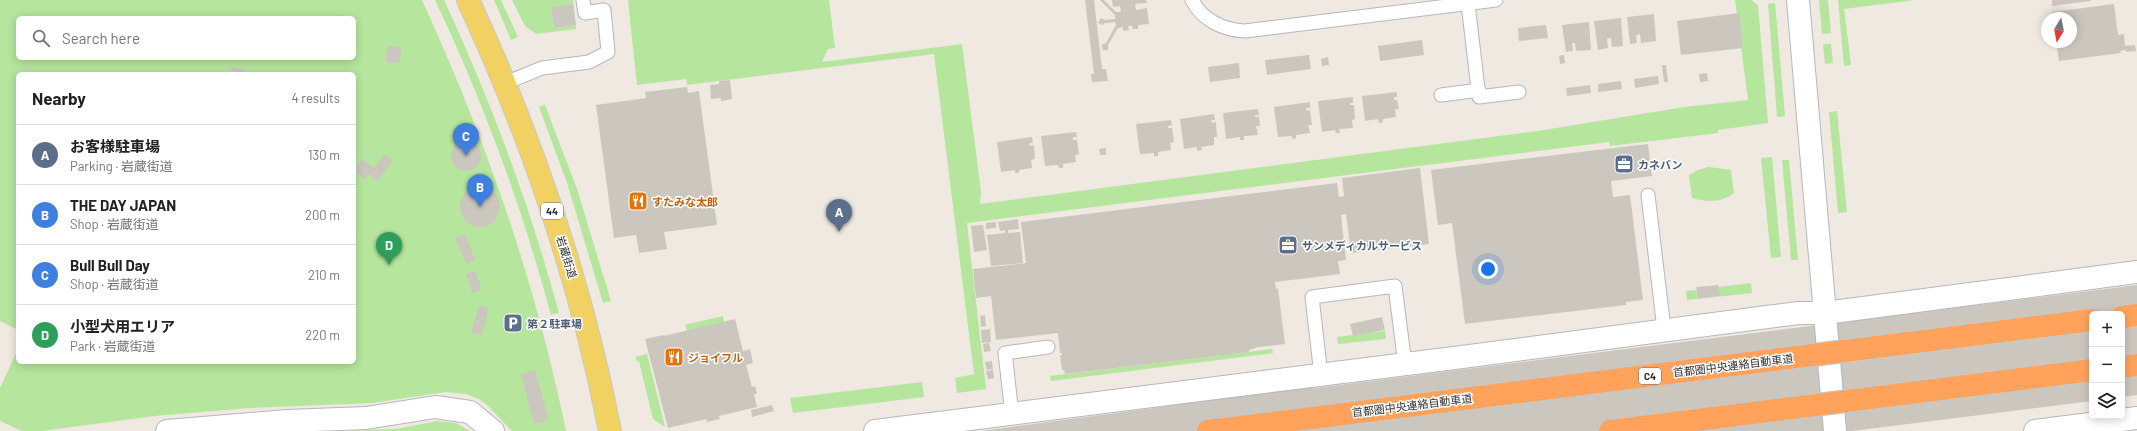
<!DOCTYPE html>
<meta charset="utf-8">
<style>
:root{--surface:#fff;--page:#f6f6f6;--text:#222;--muted:#767676;--line:#e0e0e0;--accent:#111827}
body{margin:0;font-family:Barlow,"Noto Sans JP",sans-serif;background:var(--page);color:var(--text)}
.controls{position:absolute;right:12px;bottom:12px;display:grid;overflow:hidden;border-radius:6px;box-shadow:0 2px 10px #0003}
.controls button{width:36px;height:36px;display:grid;place-items:center;padding:0;border:0;border-bottom:1px solid var(--line);background:var(--surface);color:var(--text);font:20px sans-serif}
.compass{position:absolute;left:2041px;top:12px;width:36px;height:36px;border-radius:50%;background:var(--surface);box-shadow:0 2px 10px #0003;rotate:190deg}
.you{position:absolute;left:1488px;top:269px;width:14px;height:14px;margin:-10px;border:3px solid #fff;border-radius:50%;background:#1a73e8;box-shadow:0 0 0 6px #1a73e833}
.badge{display:grid;place-items:center;width:26px;height:26px;border-radius:50%;background:var(--accent);color:#fff;font-size:13px;font-weight:700}
.pin{position:absolute;translate:-50% -33px;filter:drop-shadow(0 1px 2px #0008)}
.pin::after{content:'';position:absolute;top:21px;width:14px;height:12px;background:inherit;clip-path:polygon(0 0,100% 0,50% 100%)}
.list{margin:0;padding:0;list-style:none}
h2{display:flex;justify-content:space-between;align-items:center;height:52px;margin:0;padding:0 16px;font-size:17px}
h2 small{font-size:13px;font-weight:400;color:var(--muted)}
.list li{display:grid;grid-template-columns:26px 1fr auto;gap:12px;align-items:center;box-sizing:border-box;height:60px;padding:0 16px;border-top:1px solid var(--line)}
.list b{display:block;font-size:15px;white-space:nowrap}
.list p{margin:0;font-size:13px;white-space:nowrap;color:var(--muted)}
.list em{font-size:13px;font-style:normal;color:var(--muted)}
.icon{flex:none;width:22px;height:22px;fill:none;stroke:currentColor;stroke-width:2;stroke-linecap:round;stroke-linejoin:round}
.map{position:relative;flex:none;width:2137px;height:431px;overflow:hidden}
.search{position:absolute;background:var(--surface);box-shadow:0 2px 10px #0003;left:16px;top:16px;width:340px;height:44px;display:flex;align-items:center;gap:10px;box-sizing:border-box;padding:0 14px;border-radius:6px;color:var(--muted);font-size:15px}
.panel{position:absolute;background:var(--surface);box-shadow:0 2px 10px #0003;left:16px;top:72px;width:340px;height:292px;border-radius:6px}
.map>svg:first-child{display:block}
.green{fill:#b6e59e;fill-rule:evenodd}
.building{fill:#cbc7bf}
.lines{fill:none;stroke-linecap:round;stroke-linejoin:round}
.service-casing{stroke:#b4b7c1;stroke-width:15}
.minor-casing{stroke:#b4b7c1;stroke-width:24}
.tertiary-casing{stroke:#b4b7c1;stroke-width:24}
.primary-casing{stroke:#c9c9c9;stroke-width:24}
.motorway-casing{stroke:#c9c9c9;stroke-width:24}
.service{stroke:#fff;stroke-width:13}
.minor{stroke:#fff;stroke-width:22}
.tertiary{stroke:#fff;stroke-width:22}
.primary{stroke:#f2d163;stroke-width:22}
.motorway{stroke:#ffa35c;stroke-width:22}
.motorway-bridge-casing{stroke:#c9c9c9;stroke-width:24;stroke-linecap:butt}
.motorway-bridge{stroke:#ffa35c;stroke-width:22}
.labels{text-anchor:middle;dominant-baseline:central;stroke-width:3;stroke-linejoin:round;paint-order:stroke}
.shield{fill:#fff;stroke:#6d6d6d;stroke-width:1}
.shield-label{font-size:10px;font-weight:bold;fill:#2e2e2e}
.service-label{font-size:11px;font-weight:bold;fill:#4e5e75;stroke:#fff;text-anchor:start}
.food-label{font-size:11px;font-weight:bold;fill:#c56008;stroke:#fff;text-anchor:start}
.street-label{font-size:11px;fill:#2e2e2e;stroke:#fff}
</style>
<div class="map">
<svg width="2137" height="431" viewBox="0 0 2137 431">
<rect width="100%" height="100%" fill="#efe9e1"/>
<path class="green" d="M0 0H422C486 140 535 280 566 431H512L487 405 479 399 466 394 446 392 372 403 250 408 154 416 42 431H22L0 421V388L18 349V362H354V74H18V330L0 321ZM18 18H354V58H18Z
M435 0H444C491 101 530 206 559 313L551 315C522 207 483 101 435 0Z
M494 0H501L518 37 511 40Z
M512 0H573L576 29 536 34 525 26ZM573 5 575 25 554 28 551 7Z
M628 0H829L835 48 828 49 822 62 962 44 981 192 980 204 1538 131 1684 107 1748 100 1735 0H1751L1758 5 1768 123 1718 130V133L1610 146 1609 142 967 223 986 389 957 393 955 378 974 374 934 54 687 85 686 79 637 85Z
M1819 0H1828L1831 33 1822 34Z
M1838 0H1915L1844 9 1851 65 1844 66Z
M1775 3 1785 116 1777 117 1768 4Z
M1823 44H1831L1833 63 1825 64Z
M545 105 577 189 611 301 603 303 567 183 539 107Z
M1837 111 1847 212 1838 213 1829 112Z
M1772 157 1781 257 1771 258 1761 158Z
M1782 160H1789L1798 260H1791Z
M1709 167 1731 170 1734 193C1722 203 1706 202 1692 198L1689 175 1698 170Z
M1751 283 1752 293 1687 300 1686 291 1696 290 1698 299 1719 296 1718 287Z
M723 316 724 322 687 331 685 325Z
M1385 331 1386 339 1338 344 1337 337Z
M1272 349 1273 353 1051 381 1050 376Z
M647 354 665 427 653 419 639 361 637 362 635 357Z
M922 382 924 397 793 413 790 398Z
M437 421 456 423 470 431H345L396 429Z"/>
<path class="building" d="M1085 0H1094L1102 69H1106L1108 81 1092 82 1091 74H1094Z
M1100 0H1104L1116 12H1121L1120 6 1113 7 1112 0H1146L1147 3 1135 4 1136 10 1147 8 1149 24 1138 25V29H1133L1132 26H1128L1129 30 1123 31V27L1118 28 1108 45V50H1103L1102 45 1106 43 1116 25 1115 22 1105 23 1103 25 1098 23 1101 18 1105 20 1115 19V15Z
M2052 0H2091V1L2052 6Z
M573 4 576 25 554 28 551 7Z
M2114 4 2118 35 2124 34 2125 46 2135 45 2136 51 2126 52V50L2120 51 2121 53 2059 61 2056 42H2071V18H2053L2052 12Z
M1739 13 1743 48 1681 55 1677 21Z
M1654 14 1656 41 1641 43 1640 34 1636 35 1637 43 1630 44 1627 17Z
M1621 18 1623 46 1612 47 1611 38 1607 39 1608 48 1598 50 1594 21Z
M1589 22 1591 50 1576 51 1575 43H1572L1573 51 1566 52 1562 25Z
M1546 25 1548 38 1519 41 1518 28Z
M1422 40 1424 55 1380 61 1378 46Z
M387 46 401 47 400 63 386 62Z
M1309 55 1311 69 1267 75 1265 60Z
M1564 55 1565 63 1560 64 1559 56Z
M1328 57 1329 65 1322 66 1321 59Z
M1239 63 1240 78 1210 82 1208 67Z
M1662 65H1666L1668 82H1664Z
M232 67 246 70 245 74H230Z
M1707 73 1708 81 1700 82 1699 74Z
M1658 76 1659 84 1635 88 1634 79Z
M730 80 732 99 721 101V98L711 99 710 85 719 84V81Z
M1621 81 1622 89 1598 92V84Z
M1590 85 1591 93 1567 96 1566 88Z
M687 87 688 93 699 91 717 225 664 232 667 249 639 253 636 235 614 238 596 105 646 98 645 92Z
M1397 92V97H1394V100H1397L1399 109H1395L1396 117 1383 119V122L1379 123 1378 119 1365 121 1362 96Z
M1353 97V103H1350V105H1354L1355 119 1352 120 1353 128 1339 129 1340 133H1336L1335 130 1322 132 1318 101Z
M1310 102V108H1306L1307 111 1310 110 1312 125H1308L1310 133 1296 135V138L1292 139V136L1278 137 1274 107Z
M1258 109 1259 115H1255V117H1259L1260 126H1256L1258 135 1244 136V140H1240V137L1226 139 1223 113Z
M1214 114 1215 120H1211L1212 123 1216 122 1217 137H1214V145L1201 147 1202 150 1197 151V147L1184 149 1180 119Z
M1171 120 1172 125 1168 126V128H1172L1174 142 1170 143 1171 150 1158 152V156H1154V153L1140 154 1136 124Z
M1076 132 1077 137H1073V140H1077L1079 154 1075 155 1076 162 1063 164V168H1059L1058 165 1045 166 1041 136Z
M1032 137 1033 143H1029L1030 146 1034 145 1035 159 1031 160 1032 168 1019 170V173H1015V170L1001 172 997 142Z
M451 156a15 15 0 1 1 30 0a15 15 0 1 1-30 0Z
M1648 144 1652 176 1611 181 1613 197 1630 195 1643 300 1626 302V305L1465 324 1452 223 1438 225 1431 170Z
M1106 148V155H1100L1099 149Z
M384 154 393 161 377 181 369 174 365 179 354 171 362 159 374 168Z
M1420 168 1429 244 1351 253 1346 214 1341 215 1346 260 1338 261 1340 274 1275 282 1276 289 1278 288 1285 344 1259 347 1249 350V352L1065 374 1064 370H1062L1060 355H1062V353H1060L1058 333 996 340 991 296 976 298 973 269 1026 263 1021 222 1337 183 1339 197 1344 196 1342 178Z
M460 207a20 20 0 1 1 40 0a20 20 0 1 1-40 0Z
M1018 219 1019 229 1008 230V233L1020 232 1023 263 991 266 987 235 1005 233V230L1000 231 998 222Z
M996 222V228L986 229V223Z
M983 225 987 250 974 252 971 226Z
M465 234 475 260 466 264 455 238Z
M475 271 482 290 472 293 466 274Z
M1718 285 1720 296 1698 299 1696 287Z
M2137 285V395L2122 397V314H2092V401L1852 431H981L1154 408 1283 386 1315 388Z
M479 305 489 308 482 335 471 333Z
M985 315 986 326 981 327 980 316Z
M1382 317 1385 330 1353 336 1350 324Z
M735 319 743 351 750 349 753 363 746 365 752 387 755 386 757 394H754L757 407 719 416 720 419 707 422 706 419 668 428 645 339 664 335V336Z
M990 329 991 342 982 343 981 330Z
M989 343 991 351 984 352 983 344Z
M992 361 993 369 987 370 985 362Z
M535 370 549 420 534 424 521 374Z
M993 370 994 378 988 379 986 371Z
M772 405 774 411 752 417 751 410Z"/>
<g class="lines">
<g class="service-casing">
<path id="service" d="M1192 0C1202 20 1223 30 1245 31L1496 0
M1468 4 1479 97 1519 92
M503 84 542 68 589 62 608 52 604 10 585 13 583 0
M1441 95 1479 90
M1648 195 1664 329
M1321 375 1312 297 1395 286 1405 365
M1012 414 1005 353 1048 347"/>
</g>
<g class="minor-casing">
<path id="minor" d="M167 431 287 421 366 418 435 407 470 412 493 431
M875 431 1462 357 1767 317 1799 313H1825L2137 272"/>
</g>
<g class="tertiary-casing">
<path id="tertiary" d="M1798 0 1835 431
M2035 431 2137 418"/>
</g>
<g class="primary-casing">
<path id="primary" d="M468 0C532 138 581 282 610 431"/>
</g>
<g class="motorway-casing">
<path id="motorway" d="M2122 317 2137 315
M2122 367 2137 365"/>
</g>
<use href="#service" class="service"/>
<use href="#minor" class="minor"/>
<use href="#tertiary" class="tertiary"/>
<use href="#primary" class="primary"/>
<use href="#motorway" class="motorway"/>
<g class="motorway-bridge-casing">
<path id="motorway-bridge" d="M1208 431 2092 320
M1610 431 2092 370"/>
</g>
<use href="#motorway-bridge" class="motorway-bridge"/>
</g>
<defs>
<g id="office-square" transform="scale(1)"><rect x="-9" y="-9" width="18" height="18" rx="4" fill="#5c6f8a" stroke="#fff"/><path d="M-6-3h4V-5.5h4V-3h4V5H-6ZM-1-4.5V-3h2v-1.5ZM-6 0V1H6V0Z" fill="#fff"/></g>
<g id="restaurant-square" transform="scale(1)"><rect x="-9" y="-9" width="18" height="18" rx="4" fill="#e8710a" stroke="#fff"/><path d="M-5-6h1v4h1v-4h1v4h1v-4h1v5L-1.5 .5V6h-2V.5L-5-1ZM5-6V6H3V1.5H1.5Q1.5-4 5-6Z" fill="#fff"/></g>
<g id="parking-square" transform="scale(1)"><rect x="-9" y="-9" width="18" height="18" rx="4" fill="#5c6f8a" stroke="#fff"/><path d="M-3.5-5.5H1a3.5 3.5 0 0 1 0 7H-1V5.5H-3.5ZM-1-3.4V-.6H.8a1.4 1.4 0 0 0 0-2.8Z" fill="#fff"/></g>
</defs>
<g fill-rule="evenodd">
<use href="#office-square" x="1624" y="164"/>
<use href="#restaurant-square" x="638" y="201"/>
<use href="#office-square" x="1288" y="245"/>
<use href="#parking-square" x="513" y="323"/>
<use href="#restaurant-square" x="674" y="357"/>
</g>
<g class="labels">
<g class="shield">
<rect x="541" y="203" width="22" height="16" rx="3"/>
<rect x="1639" y="368" width="22" height="16" rx="3"/>
</g>
<g class="shield-label">
<text x="552" y="211">44</text>
<text x="1650" y="376">C4</text>
</g>
<g class="service-label">
<text x="1638" y="164">カネバン</text>
<text x="1302" y="245">サンメディカルサービス</text>
<text x="527" y="323">第２駐車場</text>
</g>
<g class="food-label">
<text x="652" y="201">すたみな太郎</text>
<text x="688" y="357">ジョイフル</text>
</g>
<g class="street-label">
<text transform="translate(567 257) rotate(73)">岩蔵街道</text>
<text transform="translate(1733 365) rotate(-7)">首都圏中央連絡自動車道</text>
<text transform="translate(1412 405) rotate(-7)">首都圏中央連絡自動車道</text>
</g>
</g>
</svg>
<div class="controls">
<button>+</button>
<button>−</button>
<button><svg class="icon" aria-label="layers" viewBox="0 0 24 24"><path d="M12 4l9 5-9 5-9-5zM3 14l9 5 9-5"/></svg></button>
</div>
<svg class="compass" viewBox="-18 -18 36 36"><path d="M0-13l5 13h-10z" fill="#e53935"/><path d="M0 13l5-13h-10z" fill="#767676"/></svg>
<div class="you"></div>
<div class="pin badge" style="left:839px;top:232px;background:#5c6f8a">A</div>
<div class="pin badge" style="left:480px;top:207px;background:#3f7fe0">B</div>
<div class="pin badge" style="left:466px;top:156px;background:#3f7fe0">C</div>
<div class="pin badge" style="left:389px;top:265px;background:#2e9e5b">D</div>
<div class="search"><svg class="icon" aria-label="search" viewBox="0 0 24 24"><circle cx="10" cy="10" r="6"/><path d="M15 15l6 6"/></svg>Search here</div>
<section class="panel">
<h2>Nearby<small>4 results</small></h2>
<ul class="list">
<li><span class="badge" style="background:#5c6f8a">A</span><div><b>お客様駐車場</b><p>Parking · 岩蔵街道</p></div><em>130 m</em></li>
<li><span class="badge" style="background:#3f7fe0">B</span><div><b>THE DAY JAPAN</b><p>Shop · 岩蔵街道</p></div><em>200 m</em></li>
<li><span class="badge" style="background:#3f7fe0">C</span><div><b>Bull Bull Day</b><p>Shop · 岩蔵街道</p></div><em>210 m</em></li>
<li><span class="badge" style="background:#2e9e5b">D</span><div><b>小型犬用エリア</b><p>Park · 岩蔵街道</p></div><em>220 m</em></li>
</ul>
</section>
</div>
